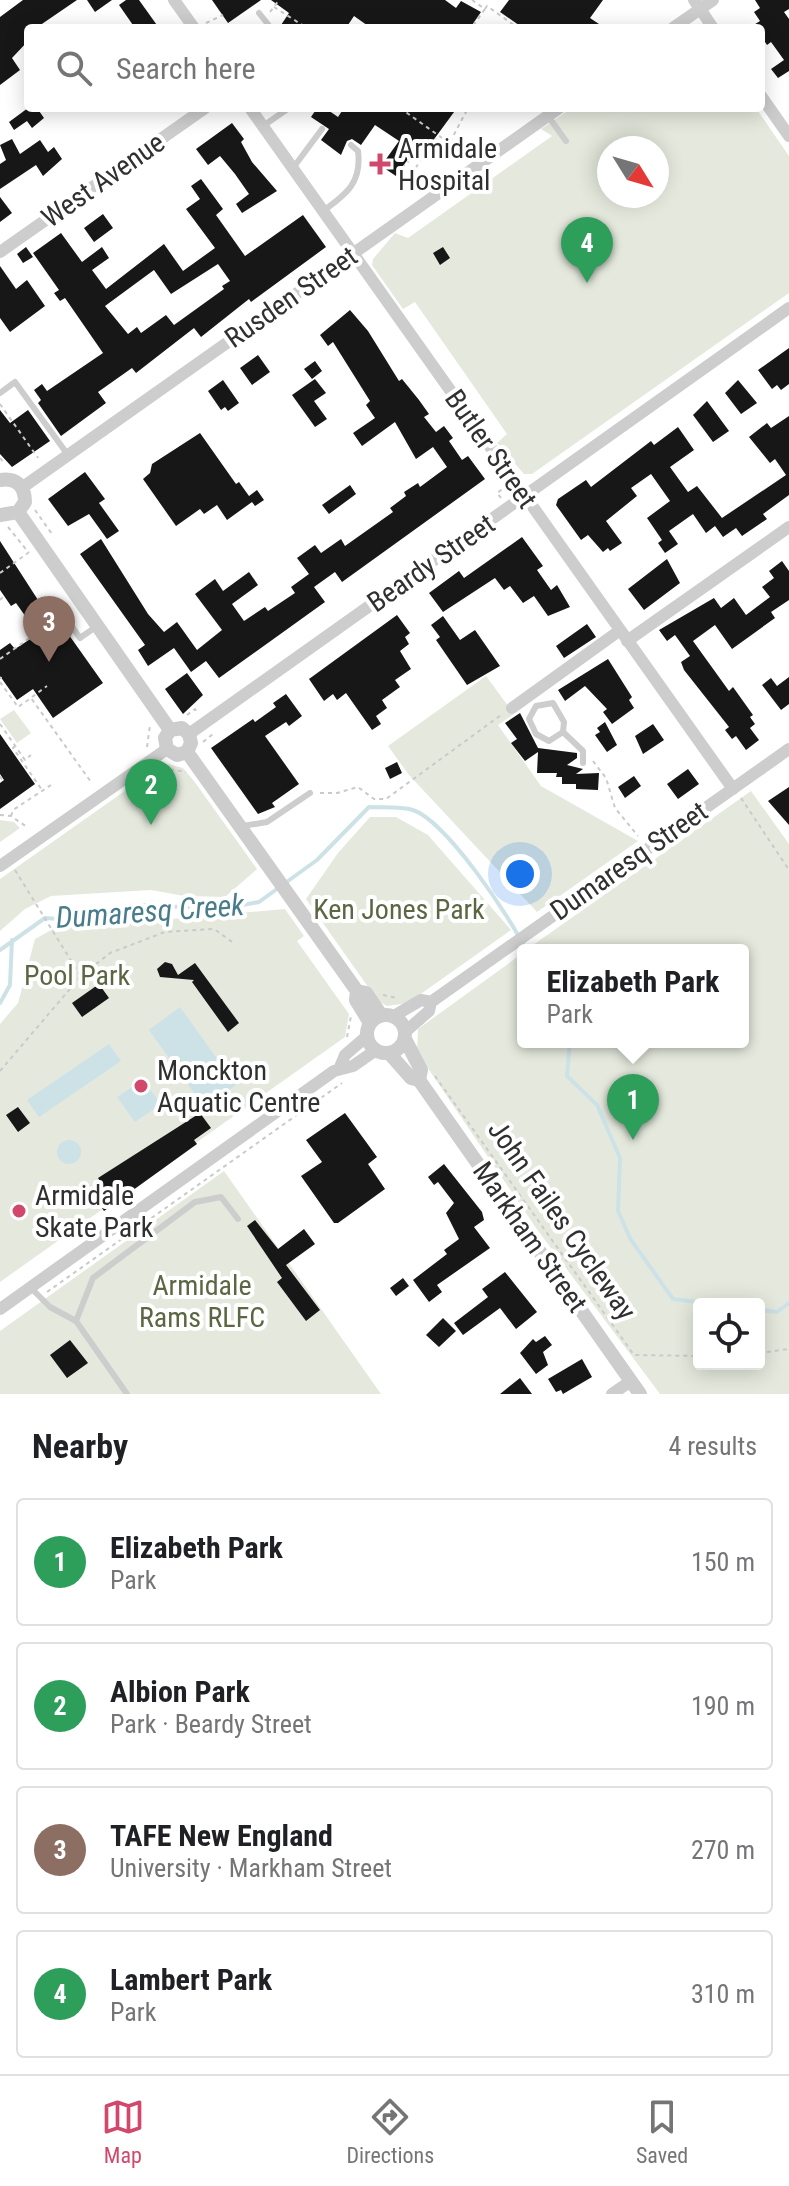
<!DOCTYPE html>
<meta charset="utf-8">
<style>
:root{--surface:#fff;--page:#f6f6f6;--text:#202124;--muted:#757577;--line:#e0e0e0;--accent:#d2486c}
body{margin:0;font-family:"Roboto Condensed",sans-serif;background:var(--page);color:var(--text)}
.controls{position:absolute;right:24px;bottom:24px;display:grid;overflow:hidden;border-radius:8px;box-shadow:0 4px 20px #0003}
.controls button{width:72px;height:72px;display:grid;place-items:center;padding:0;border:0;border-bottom:2px solid var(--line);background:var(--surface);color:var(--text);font:40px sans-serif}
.compass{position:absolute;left:597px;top:136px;width:72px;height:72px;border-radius:50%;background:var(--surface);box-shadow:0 4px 20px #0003;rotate:127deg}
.you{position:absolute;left:520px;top:874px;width:28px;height:28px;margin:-20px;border:6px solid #fff;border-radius:50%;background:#1a73e8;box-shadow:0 0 0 12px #1a73e833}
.badge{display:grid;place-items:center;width:52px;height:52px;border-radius:50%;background:var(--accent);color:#fff;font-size:26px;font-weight:700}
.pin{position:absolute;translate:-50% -66px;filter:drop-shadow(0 2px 4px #0008)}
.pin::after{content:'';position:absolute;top:42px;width:28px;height:24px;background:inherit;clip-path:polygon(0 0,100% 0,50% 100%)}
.popup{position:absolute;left:517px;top:944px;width:232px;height:104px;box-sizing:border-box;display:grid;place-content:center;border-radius:8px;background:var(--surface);filter:drop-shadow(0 2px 6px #0005);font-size:26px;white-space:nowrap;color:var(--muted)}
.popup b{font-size:30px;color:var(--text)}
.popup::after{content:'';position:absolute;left:50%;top:100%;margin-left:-16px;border:16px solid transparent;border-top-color:var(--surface)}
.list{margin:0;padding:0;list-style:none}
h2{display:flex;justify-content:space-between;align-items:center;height:104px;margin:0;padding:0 32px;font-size:34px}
h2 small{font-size:26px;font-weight:400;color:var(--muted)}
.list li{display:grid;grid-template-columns:52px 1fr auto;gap:24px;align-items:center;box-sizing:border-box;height:128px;margin:0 16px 16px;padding:0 16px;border:2px solid var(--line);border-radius:8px}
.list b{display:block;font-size:30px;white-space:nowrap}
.list p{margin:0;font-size:26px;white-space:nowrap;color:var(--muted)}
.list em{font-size:26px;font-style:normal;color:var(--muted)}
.icon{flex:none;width:44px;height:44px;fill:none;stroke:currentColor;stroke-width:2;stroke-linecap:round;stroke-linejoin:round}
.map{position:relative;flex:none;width:789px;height:1394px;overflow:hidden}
.search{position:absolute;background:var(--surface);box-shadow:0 4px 20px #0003;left:24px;right:24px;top:24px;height:88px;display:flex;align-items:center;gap:20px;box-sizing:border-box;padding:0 28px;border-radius:8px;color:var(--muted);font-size:30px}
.sheet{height:680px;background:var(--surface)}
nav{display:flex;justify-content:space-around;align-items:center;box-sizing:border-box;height:112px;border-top:2px solid var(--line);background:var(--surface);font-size:22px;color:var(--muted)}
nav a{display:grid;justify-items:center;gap:4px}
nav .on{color:var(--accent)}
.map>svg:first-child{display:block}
.green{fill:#e5e9dd;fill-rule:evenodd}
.water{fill:#cce2e7}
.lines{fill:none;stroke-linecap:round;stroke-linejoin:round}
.stream{stroke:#cce2e7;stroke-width:4}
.building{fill:#171717;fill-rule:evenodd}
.path{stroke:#cacaca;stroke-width:2;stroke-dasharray:4 4;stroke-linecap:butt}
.service{stroke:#cdcdcd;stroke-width:6}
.minor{stroke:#cdcdcd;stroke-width:12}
.tertiary{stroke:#cdcdcd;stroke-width:14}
.poi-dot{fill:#d2486c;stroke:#fff;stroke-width:3}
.labels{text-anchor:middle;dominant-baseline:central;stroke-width:8;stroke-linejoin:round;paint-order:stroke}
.poi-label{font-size:28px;fill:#303030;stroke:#fff;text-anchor:start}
.street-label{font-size:28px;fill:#303030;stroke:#fff}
.park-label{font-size:28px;fill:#5b6742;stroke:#fff}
.water-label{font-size:30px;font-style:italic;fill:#477d8a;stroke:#fff}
</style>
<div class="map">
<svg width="789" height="1394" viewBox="0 0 789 1394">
<rect width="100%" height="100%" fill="#fff"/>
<path class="green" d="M572 108H756L789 156V293L532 474H524L497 443 507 434 415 302 403 309 372 265 373 259 395 233 408 238 552 136 541 129ZM609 148H657V196H609Z
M486 676 514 714 498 725 541 786 638 841 537 912 409 775 388 746Z
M14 710 31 733 17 743 0 719Z
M168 764 183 768 194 781 257 869 225 897 184 896 151 890 51 896 25 909 0 931V879L156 769Z
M751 791 789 844V1394H660L536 1228 417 1052 418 1029 523 953V1042H743V950H526ZM699 1304H759V1364H699Z
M370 817H396L428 835 511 930 408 1003 387 1006 378 1001 306 899 338 853Z
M0 820 14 822 20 828 0 842Z
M285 909 304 936 297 941 349 1014 345 1037 0 1282V1024L18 1003 35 939 60 925 79 927Z
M224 1171 381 1394H0V1331Z"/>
<path class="water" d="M180 1007 236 1085 205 1108 149 1030Z
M109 1044 121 1061 39 1117 27 1100Z
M143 1080 161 1104 135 1122 117 1097Z
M57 1152a12 12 0 1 1 24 0a12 12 0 1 1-24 0Z"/>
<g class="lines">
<path class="stream" d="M0 950 45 918 98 922 141 905 220 909 259 902 317 860 369 807C382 808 400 806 413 810 447 822 510 917 526 950
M0 1003 10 985 12 940
M570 1042 567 1076 597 1105 620 1158 618 1211 631 1240 673 1299 713 1304
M759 1310 777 1312 789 1303"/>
</g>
<path class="building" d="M23 0H77L36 28H28V41L12 58 20 70 0 85V17Z
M87 0H112L95 12Z
M126 0H139L159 28H135L119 5Z
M212 0H261L228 23Z
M271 0H445L456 8 461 1 481 12 470 28H371L354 16 346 28H279L289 13Z
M509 0H603L590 18 605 28H523L500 12Z
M755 0H789V9L784 12 789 19V71L778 78 771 69 784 60 771 42 767 45 761 36V28H749L760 21 754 12 760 8Z
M28 108H37L44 118 32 128 27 121 14 130 9 122Z
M317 108H325L338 117 344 108H457L421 157 413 152 396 176 381 166 399 141 375 125 361 145 352 139 347 141 341 155 321 140 329 129 311 117Z
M232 123 244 139 241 142 252 162 277 191 242 213 236 204 249 194 235 174 220 156 208 165 196 149Z
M12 139 20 154 40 140 48 152 54 147 62 159 43 176 36 165 0 189V164L6 160 0 145Z
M201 179 223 209 216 215 245 256 303 215 326 247 251 302 249 299 201 337 194 328 136 373 132 368 98 392 106 403 61 436 38 403 41 400 34 390 42 384 47 391 103 353 65 298 60 301 54 293 59 290 33 253 61 233 82 262 102 247 109 258 92 270 106 289 164 244 183 271 215 248 186 209 200 199 191 186ZM218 264 230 281 222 286 224 289 174 325 166 315 141 333 137 327 128 334 105 306 154 270 171 294Z
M0 197 12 213 0 222Z
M103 214 113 228 94 242 84 228Z
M26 247 33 257 23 263 17 254Z
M443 247 450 258 440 265 433 253Z
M0 266 16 289 27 280 45 306 10 332 0 318Z
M350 310 368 331 399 381 402 379 419 400 429 414 424 417 436 432 444 426 453 438 449 441 462 460 468 456 485 479 342 582 335 572 314 587 325 602 219 678 206 661 191 672 174 648 148 666 138 650 145 645 80 554 101 539 148 614 164 632 177 622 197 650 222 630 195 594 215 579 223 591 249 572 258 585 232 604 244 621 265 607 268 611 295 593 291 587 309 574 297 558 315 545 321 553 341 539 345 546 393 512 390 508 406 496 404 492 418 483 420 487 447 467 433 447 416 459 395 422 362 446 353 433 375 418 366 405 370 401 333 342 328 346 320 335Z
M789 348V384L781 390 777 385 772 389 758 370Z
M258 355 270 372 252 385 240 368Z
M315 361 322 371 312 379 304 369Z
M315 379 326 393 314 401 327 419 315 427 292 395Z
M223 380 239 403 228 411 225 407 221 410 208 391Z
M738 380 757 403 741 414 725 393Z
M707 401 729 431 713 442 693 415Z
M0 410 10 423 28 410 50 441 12 467 0 454Z
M789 416V495L763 514 767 519 742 536 736 528 723 537 715 526 706 533 693 514 669 531 678 544 665 553 658 543 662 540 647 518 670 501 651 474 631 488 637 496 606 521 622 543 610 551 608 548 603 552 588 535 581 540 556 505 558 499 586 480 591 487 651 441 654 445 678 427 694 450 670 467 688 492 697 486 722 518 786 475 775 459 770 463 749 437 767 423 771 428Z
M200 433 236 484 239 482 249 496 257 490 264 500 255 506 252 502 227 520 217 505 204 514 200 509 176 526 143 479 150 473 152 464Z
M85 472 105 499 99 503 119 531 107 539 89 514 68 526 48 499Z
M350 485 356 494 329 514 322 505Z
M522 537 543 566 537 570 551 590 557 585 570 607 548 616 534 596 523 603 510 586 504 590 495 578 443 612 429 593 459 571 464 578Z
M0 541 38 600 42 597 103 683 53 718 33 689 17 700 0 676V650L10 643 15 649 38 634 16 603 11 606 0 590Z
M667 559 680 583 644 610 628 589Z
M782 561 789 571V600L771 612 775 618 732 649 715 625 693 641 729 691 733 687 753 715 750 717 755 724 750 728 759 740 746 750 736 736 732 739 725 730 729 727 684 670 681 662 690 656 675 635 667 641 659 630 714 598 721 608 734 598 746 615 770 597 762 587 774 578 769 571Z
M397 615 410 633 405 637 409 644 400 651 411 669 395 680 400 687 382 700 387 708 376 716 381 724 372 730 346 693 337 700 333 694 324 701 309 679Z
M443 616 460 640 475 630 500 666 467 685 436 640 440 637 431 625Z
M587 624 596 637 564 658 556 646Z
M608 659 632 697 629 700 634 708 612 724 603 712 607 709 585 686 565 701 558 690Z
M187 673 203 695 183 714 165 689Z
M789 677V704L781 710 762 685 771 678 777 686Z
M286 694 302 716 289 726 286 722 265 736 299 784 272 803 275 807 258 814 211 748 253 719 255 722 276 707 273 703Z
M520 713 538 748 577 753V758L567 765 583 769 576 774 599 773 598 790 576 789V784H562V777H556L557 773H537L538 752 525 761 511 743 517 739 505 723Z
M605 722 617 745 607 752 595 735 600 732 597 728Z
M653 724 664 740 643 754 635 736Z
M0 734 35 784 0 809V783L4 780 0 774Z
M397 762 402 773 390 779 385 768Z
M688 769 699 784 678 799 667 784Z
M634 776 641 786 625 798 618 787Z
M789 787V825L768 801Z
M165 962 172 964 178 975 195 963 239 1023 228 1032 192 982 194 980 160 977 157 969Z
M99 984 109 998 82 1017 72 1003Z
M18 1107 30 1123 18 1132 6 1115Z
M200 1113 211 1128 194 1140 197 1144 104 1211 89 1189 100 1181 98 1178Z
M345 1113 377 1157 368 1164 385 1189 338 1223H334L301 1176 322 1162 306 1140Z
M444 1164 482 1212 484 1220 474 1227 490 1248 437 1285 442 1292 429 1302 413 1280 447 1254 444 1250 459 1239 446 1213 454 1203 438 1182 434 1185 428 1177Z
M255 1220 278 1249 304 1229 315 1244 286 1265 320 1310 306 1321 277 1282 282 1278 247 1226Z
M505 1272 537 1312 516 1329 500 1308 463 1335 454 1323 488 1297 482 1289Z
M403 1278 409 1286 396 1296 390 1288Z
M443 1318 456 1331 439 1347 426 1335Z
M545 1336 552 1345 543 1352 548 1365 536 1374 520 1353 533 1339 536 1342Z
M70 1340 88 1363 67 1378 50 1355Z
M582 1359 592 1377 563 1394 561 1390 556 1392 548 1379Z
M520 1378 532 1394H500Z"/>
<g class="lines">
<path class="path" d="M472 0 485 9 472 27
M274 7 307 28
M485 9 487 6 518 28
M270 12 279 0
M206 23 223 15
M368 28 369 26
M400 108 466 155
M314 112 315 108
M450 142 468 108
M412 158 409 156 412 151
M402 168 412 158 420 159
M421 187 411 174 438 137
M0 404 38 458
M0 458 5 464
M501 498 497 493 504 488
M35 510 52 534
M8 527 29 553
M0 573 28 553
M0 600 4 596
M0 659 55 620
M0 678H2
M0 682 18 707 31 698 91 782
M32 697 47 686
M187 715 195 709 197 712
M0 724 25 760 31 755
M203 742 213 734
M15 746 13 748 42 790
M147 747 150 725
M593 761 606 778 615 808 638 836
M162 768 186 772
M0 776 3 781
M320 793H337L358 787 374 799H386L501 715
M741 798 789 870
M0 815 11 816 27 827
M11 816 13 810 51 785
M15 870 86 985
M383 995 397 998
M347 1037 351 1016
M0 1071 81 976 110 953 165 932 214 929 235 944
M435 1076 634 1355 699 1356
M47 1292 342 1083
M759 1353 789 1349"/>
<path class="service" d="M259 13 271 28
M548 116 566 141
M263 126 289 108
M293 168 322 129
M323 211C347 194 362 182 358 151L351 145
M0 393 15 382 68 455
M63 614 80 638 97 626
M553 703 564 722 563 732 549 741 536 734 529 719 536 706Z
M563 732 583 751V763
M243 826 267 822 310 793
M30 1287 50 1307 76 1321
M127 1394 76 1321 93 1278 195 1202 221 1197 238 1219"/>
<path class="minor" d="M174 0 194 28
M694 0 713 28
M673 28 713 0
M761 96 789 136
M250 108 733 789
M0 252 205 108
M23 487 559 108
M627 641 789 527
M512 708 619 631
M189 734 789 308
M0 866 167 749
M394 1016 421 1000 431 1002
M405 1032 429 1011 431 1002 789 749
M340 1067 345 1055 367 1036
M0 1309 334 1071 353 1066 376 1050
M612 1394 631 1381"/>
<path class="tertiary" d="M0 480C16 477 25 486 25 502L18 512 0 515
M18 512 170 730
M170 730 165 738 167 749 177 755 187 752
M170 730 182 728 189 734 191 743 187 752
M187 752 357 991 366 993 381 1015
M357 991 356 1000 370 1023
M367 1034a19 19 0 1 1 38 0a19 19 0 1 1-38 0Z
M405 1039 421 1070 419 1080
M389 1053 411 1078 419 1080 640 1394"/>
</g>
<g class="poi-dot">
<path d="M376 152h8v8h8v8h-8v8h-8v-8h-8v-8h8z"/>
<circle cx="141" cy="1086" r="8"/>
<circle cx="19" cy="1211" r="8"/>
</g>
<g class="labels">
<g class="poi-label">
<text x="398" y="148">Armidale<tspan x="398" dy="32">Hospital</tspan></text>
<text x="157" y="1070">Monckton<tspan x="157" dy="32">Aquatic Centre</tspan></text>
<text x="35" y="1195">Armidale<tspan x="35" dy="32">Skate Park</tspan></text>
</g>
<g class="street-label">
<text transform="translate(103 180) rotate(-35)">West Avenue</text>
<text transform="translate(291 297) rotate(-35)">Rusden Street</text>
<text transform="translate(491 449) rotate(55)">Butler Street</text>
<text transform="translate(431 563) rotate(-35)">Beardy Street</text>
<text transform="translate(629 861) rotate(-35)">Dumaresq Street</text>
<text transform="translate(562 1220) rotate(55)">John Failes Cycleway</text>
<text transform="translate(530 1237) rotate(55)">Markham Street</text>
</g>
<g class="park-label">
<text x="399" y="909">Ken Jones Park</text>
<text x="77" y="975">Pool Park</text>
<text x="202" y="1285">Armidale<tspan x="202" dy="32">Rams RLFC</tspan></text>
</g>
<g class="water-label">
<text transform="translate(150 911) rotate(-4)">Dumaresq Creek</text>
</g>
</g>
</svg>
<div class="controls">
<button><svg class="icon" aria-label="locate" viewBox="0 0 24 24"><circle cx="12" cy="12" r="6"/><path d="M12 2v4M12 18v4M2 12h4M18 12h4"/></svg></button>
</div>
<svg class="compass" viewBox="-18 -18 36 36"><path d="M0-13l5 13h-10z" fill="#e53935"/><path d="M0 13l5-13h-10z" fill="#757577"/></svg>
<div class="you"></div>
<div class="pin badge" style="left:633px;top:1140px;background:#2e9e5b">1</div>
<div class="popup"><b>Elizabeth Park</b>Park</div>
<div class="pin badge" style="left:151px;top:825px;background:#2e9e5b">2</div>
<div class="pin badge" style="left:49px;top:662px;background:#8d6e63">3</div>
<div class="pin badge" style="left:587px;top:283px;background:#2e9e5b">4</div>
<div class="search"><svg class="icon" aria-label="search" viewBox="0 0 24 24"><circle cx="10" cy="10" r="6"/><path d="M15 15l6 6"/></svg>Search here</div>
</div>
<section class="sheet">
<h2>Nearby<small>4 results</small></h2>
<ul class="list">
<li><span class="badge" style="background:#2e9e5b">1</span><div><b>Elizabeth Park</b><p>Park</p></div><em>150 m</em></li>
<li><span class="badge" style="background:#2e9e5b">2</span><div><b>Albion Park</b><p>Park · Beardy Street</p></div><em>190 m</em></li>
<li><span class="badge" style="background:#8d6e63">3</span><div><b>TAFE New England</b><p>University · Markham Street</p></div><em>270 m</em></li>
<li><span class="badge" style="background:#2e9e5b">4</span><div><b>Lambert Park</b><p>Park</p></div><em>310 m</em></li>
</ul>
</section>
<nav>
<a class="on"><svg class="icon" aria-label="map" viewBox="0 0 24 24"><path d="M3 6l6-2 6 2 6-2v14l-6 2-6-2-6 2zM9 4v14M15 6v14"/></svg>Map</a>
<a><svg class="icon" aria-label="directions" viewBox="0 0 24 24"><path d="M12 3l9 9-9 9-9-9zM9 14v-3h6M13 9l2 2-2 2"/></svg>Directions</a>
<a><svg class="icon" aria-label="saved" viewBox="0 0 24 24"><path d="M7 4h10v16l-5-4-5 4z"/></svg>Saved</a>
</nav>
